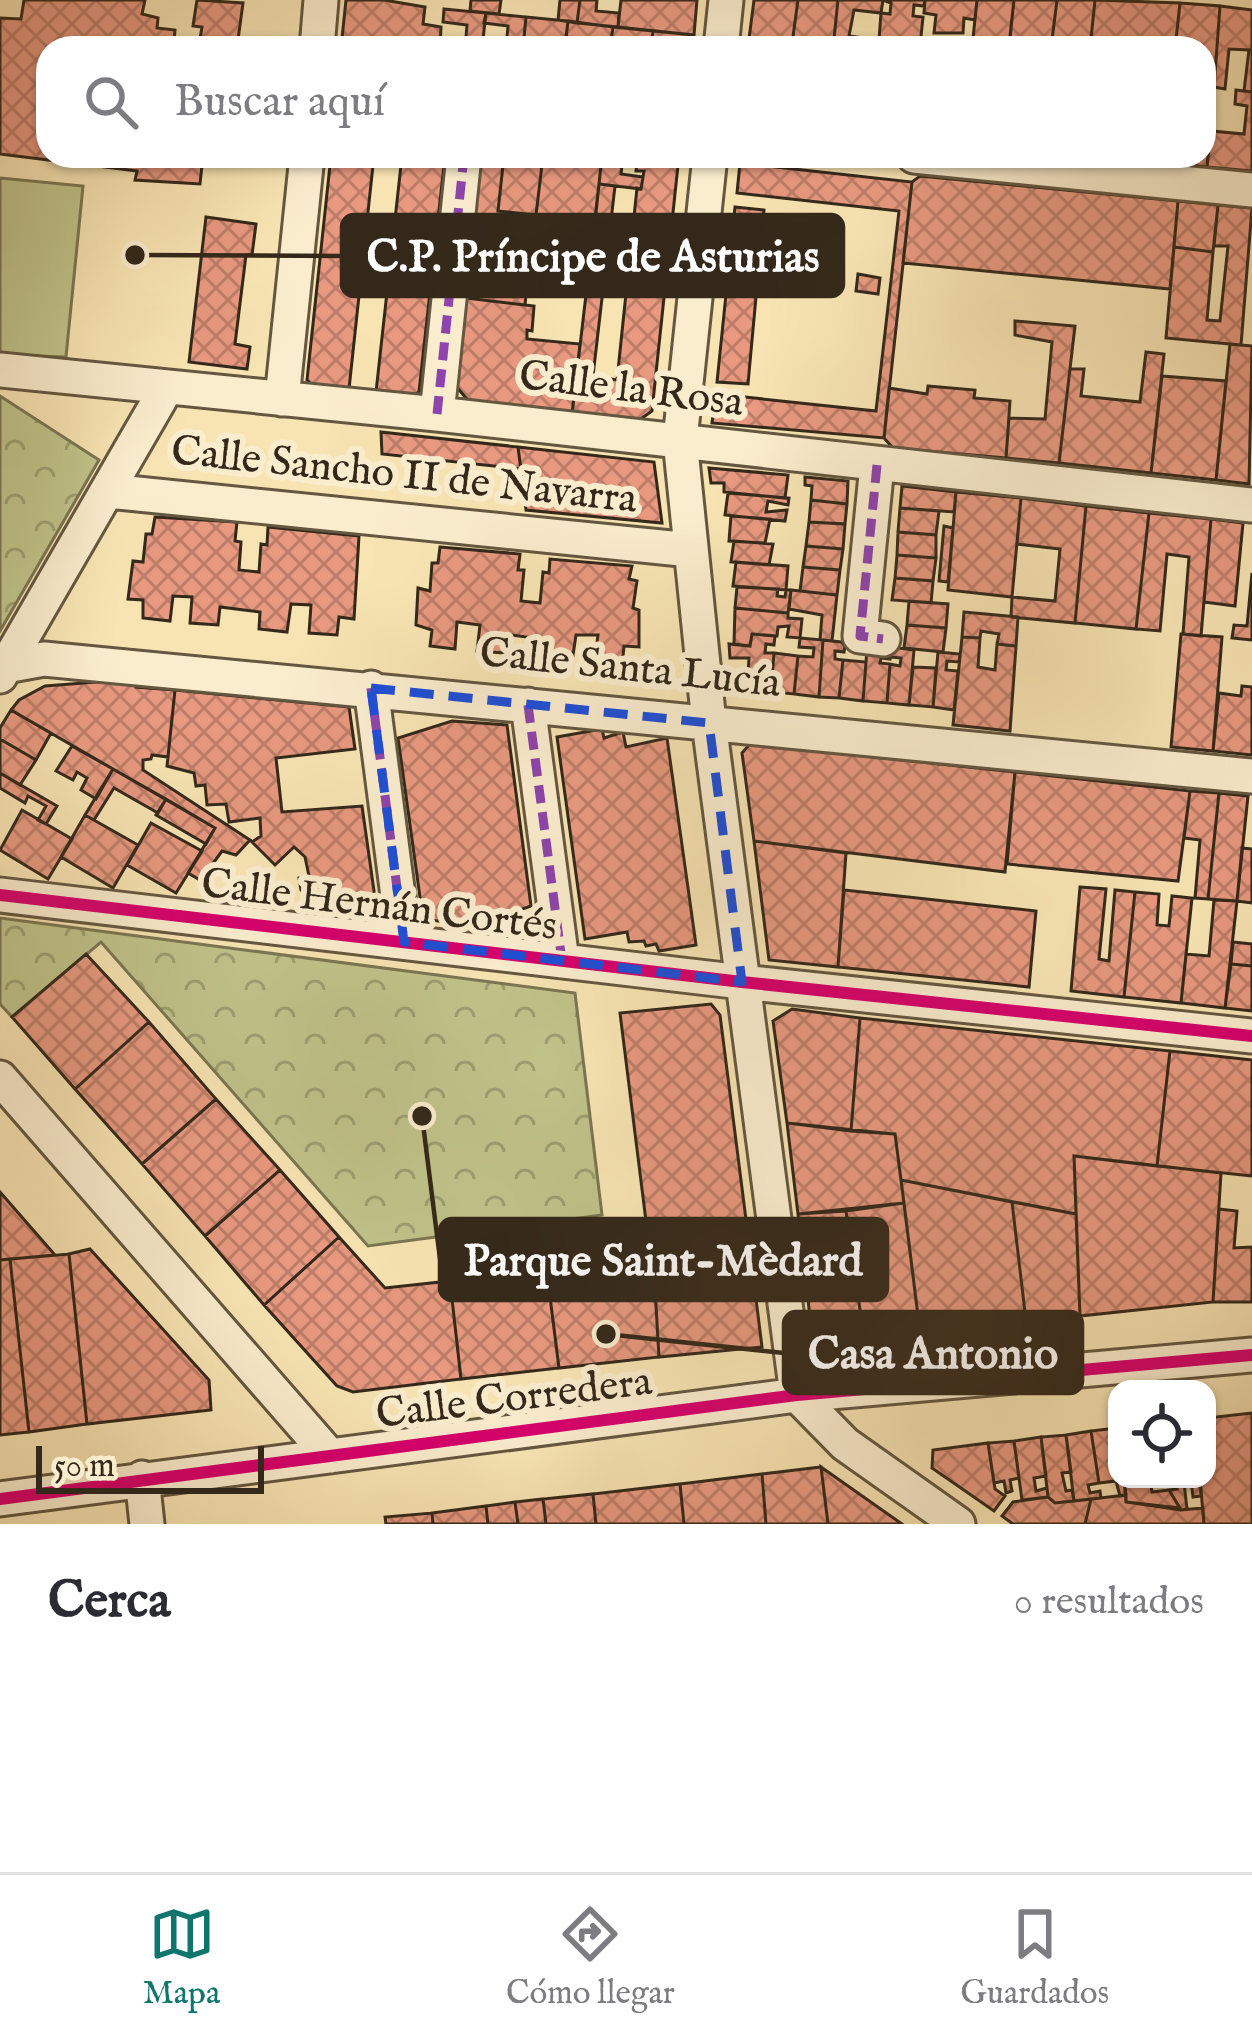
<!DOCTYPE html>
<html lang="es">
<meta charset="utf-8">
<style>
:root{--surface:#fff;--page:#f7f7f7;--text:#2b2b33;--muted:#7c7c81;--line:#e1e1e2;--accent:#0f766e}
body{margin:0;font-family:"IM FELL English",serif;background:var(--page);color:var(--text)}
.controls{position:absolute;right:36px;bottom:36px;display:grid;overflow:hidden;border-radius:24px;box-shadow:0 3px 9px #0004}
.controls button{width:108px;height:108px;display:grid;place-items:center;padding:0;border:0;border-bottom:3px solid var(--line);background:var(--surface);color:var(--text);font:60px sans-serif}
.scale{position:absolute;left:36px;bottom:30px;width:228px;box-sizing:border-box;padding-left:12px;border:6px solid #33281a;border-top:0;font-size:33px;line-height:42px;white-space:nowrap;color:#33281a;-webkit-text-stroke:9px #faedce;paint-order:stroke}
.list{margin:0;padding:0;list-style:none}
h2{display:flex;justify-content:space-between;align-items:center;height:156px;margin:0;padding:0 48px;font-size:51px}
h2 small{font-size:39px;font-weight:400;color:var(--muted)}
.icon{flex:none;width:66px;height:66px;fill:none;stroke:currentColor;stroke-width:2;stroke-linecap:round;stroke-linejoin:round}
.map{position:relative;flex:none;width:1252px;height:1524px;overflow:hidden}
.search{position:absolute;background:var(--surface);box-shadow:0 3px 9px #0004;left:36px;right:36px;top:36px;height:132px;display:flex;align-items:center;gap:30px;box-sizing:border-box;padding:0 42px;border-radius:36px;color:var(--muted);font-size:45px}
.sheet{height:348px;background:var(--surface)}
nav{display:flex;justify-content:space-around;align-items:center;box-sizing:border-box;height:168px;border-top:3px solid var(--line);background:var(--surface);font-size:33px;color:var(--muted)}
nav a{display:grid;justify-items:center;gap:6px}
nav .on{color:var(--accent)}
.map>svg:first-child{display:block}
.forest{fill:url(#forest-crowns);stroke:#7a7652;stroke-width:3}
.pitch{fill:#c0c38a;stroke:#7a7652;stroke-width:3}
.building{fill:url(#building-cross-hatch);stroke:#33281a;stroke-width:3}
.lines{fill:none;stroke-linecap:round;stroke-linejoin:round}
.minor-casing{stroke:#645740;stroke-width:39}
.minor{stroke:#faedce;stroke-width:33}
.quiet{stroke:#8e44ad;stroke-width:9;stroke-dasharray:18 9;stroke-linecap:butt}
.cycleway-casing{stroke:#faedce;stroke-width:20}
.cycleway{stroke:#d6006c;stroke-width:12}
.marked{fill:none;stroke:#1d4ed8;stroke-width:9;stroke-dasharray:24 15;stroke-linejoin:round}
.labels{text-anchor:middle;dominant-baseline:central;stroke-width:12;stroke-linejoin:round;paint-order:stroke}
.street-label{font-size:42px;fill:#33281a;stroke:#faedce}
.leader{fill:none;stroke:#33281a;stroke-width:4.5}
.callout-dot{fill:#33281a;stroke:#faedce;stroke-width:4.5}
.callout{fill:#33281a;stroke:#33281a;stroke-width:4.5}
.callout-label{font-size:45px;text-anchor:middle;font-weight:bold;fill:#fff}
</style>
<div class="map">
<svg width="1252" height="1524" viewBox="0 0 1252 1524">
<defs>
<pattern id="forest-crowns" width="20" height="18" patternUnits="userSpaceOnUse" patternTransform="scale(3)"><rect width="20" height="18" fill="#c0c38a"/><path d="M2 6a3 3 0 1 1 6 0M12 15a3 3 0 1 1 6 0" fill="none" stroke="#9d9e70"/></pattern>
<pattern id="building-cross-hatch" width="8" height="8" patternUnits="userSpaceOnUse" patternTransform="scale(3)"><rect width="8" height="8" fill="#e89980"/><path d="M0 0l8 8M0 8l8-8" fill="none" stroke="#bd7d68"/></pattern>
</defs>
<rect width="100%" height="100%" fill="#f8e4b3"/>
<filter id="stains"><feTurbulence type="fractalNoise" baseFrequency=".00167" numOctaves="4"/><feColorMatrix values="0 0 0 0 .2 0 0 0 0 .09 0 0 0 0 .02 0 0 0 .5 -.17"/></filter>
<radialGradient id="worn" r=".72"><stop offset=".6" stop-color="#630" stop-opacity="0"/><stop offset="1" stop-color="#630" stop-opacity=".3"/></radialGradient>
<path class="forest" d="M0 396 99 460 0 631Z
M0 918 575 993 602 1215 368 1246 101 942 12 1017 0 1004Z"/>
<path class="pitch" d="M0 178 83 186 66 357 0 355Z"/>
<path class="building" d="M24 0H145L142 14 158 18 157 28 175 30 174 42 199 44 202 27 193 26 197 0 243 3 237 47 242 48H124L64 40 63 48H48V156H203L200 184 135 180 137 171 0 154V18L21 19Z
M346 0H384L425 7 423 24 441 27 440 48H341Z
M471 0H501L499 14 470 11Z
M560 0H580L577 23 558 20Z
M580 0H597L596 11 619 13 618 27 577 23Z
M621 0H697L694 35 618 27Z
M754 0H798L792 44 749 39Z
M798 0H838L833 48 792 44Z
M838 0H883L881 13 854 10 849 36 879 40 878 48H833Z
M925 0 924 6 914 5 913 16 923 17 920 46 887 48V41L879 40 881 13 890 14 891 3 883 0Z
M925 0H977L975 20 964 18 963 33H934L936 15 924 13Z
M977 0H1014L1009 48H972Z
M1014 0H1057L1051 48 1009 45Z
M1057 0H1095L1090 48H1051Z
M1095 0 1180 3 1175 48H1090Z
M1180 3 1220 6 1214 87H1204V48H1197V43L1176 40Z
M1220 6 1252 10V92L1244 91 1249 50 1229 49 1225 89 1214 87Z
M444 9 486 13 482 48H465L467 25 443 22Z
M486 13 526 17 523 48H506L508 26 484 23Z
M526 17 568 21 565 48H523Z
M568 21 613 27 610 48H591V40L566 37Z
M613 27 653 31 651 48H635L636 41 626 40 625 48H610Z
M653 31 694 35 692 48 651 47Z
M1204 87H1214L1207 167 1170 163V156H1204Z
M1236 90 1252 92V171L1207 167 1211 131 1244 134 1247 106 1235 104Z
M331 156H374L349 389 312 385 307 380Z
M402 156H445L419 392 413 397 376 392Z
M481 156H504L498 211 528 215 526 225 533 226 525 305 466 298Z
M504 156H543L536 215 498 211Z
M543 156H602L595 222 536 215Z
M602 156H623L621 174 643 177 641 189 599 184Z
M638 156H679L652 411 638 421 572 414 599 184 615 186 593 376 617 380 637 188 641 189 644 171H636Z
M740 163 912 182 884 438 712 423 716 394 876 411 899 211 737 193Z
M920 176 1178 201 1170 289 903 263 912 182Z
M1178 201 1218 205 1213 252 1174 247Z
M1218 205 1252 208 1241 345 1166 338 1174 247 1213 252 1207 320 1220 321 1228 246H1214Z
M735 207 764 210 748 384 717 382Z
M206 217 256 224 252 255H246L235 344 250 347 247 369 189 362Z
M858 274 880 278 878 294 856 291Z
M466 298 534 306 532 331 527 330V339L580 344 572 414 470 403 456 386Z
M1015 321 1075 326 1059 463 1006 458 1009 418 1045 419 1052 342 1015 335Z
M1230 344 1252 346 1249 484 1216 480Z
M1146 352 1164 354 1151 473 1059 463 1070 369H1084L1081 396 1140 402Z
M1162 376 1226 381 1216 480 1151 473Z
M928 386 975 390 974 398 1010 401 1006 458 893 448 884 438 889 388 927 394Z
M381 432 518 447 521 469 382 454Z
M518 447 654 462 662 523 526 510Z
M709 468 788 475 785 498 724 492V483H711Z
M805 477 848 481 847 504 811 500 812 486 805 485Z
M902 486 956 492 954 512 900 508Z
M956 492 1021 498 1012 597 948 590Z
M728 493 789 498 788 505 768 501 766 512 787 510 785 521 725 515Z
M1021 498 1086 506 1075 623 1011 617 1012 597 1055 601 1060 549 1017 544Z
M811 500 847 504 845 524 809 522Z
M1086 506 1149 513 1136 629 1075 623Z
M900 508 939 511 936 535 898 532Z
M1149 513 1211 519 1201 636 1183 634 1189 557 1167 554 1160 631 1136 629Z
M731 516 770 519 765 543 729 541Z
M155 517 237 522 235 541 241 542 239 570 259 572 261 544 267 545 268 527 359 536 354 619 339 617 337 635 309 633 311 605 291 604 287 632 259 629 260 612 220 607 218 625 190 623 192 597 173 596 170 621 143 618V600L128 599 133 561 143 562 146 534H152Z
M1211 519 1243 523 1235 606 1204 602Z
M809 522 845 524 843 549 806 546Z
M944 526 953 528 948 582 939 581Z
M898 532 936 535V558L897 555Z
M734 541 773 544 769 565 731 562Z
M806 546 843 549 840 570 803 567Z
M440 547 520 554 518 570H524L521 601 540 603 543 572 549 573 550 559 632 566 629 579 637 581 633 608 639 610V647L624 646 622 666 594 664 598 635H576L572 662 545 659 548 640 505 634 504 653 477 651 480 625 457 622 455 649 430 646 432 630 416 625 418 588 430 591 432 563H438Z
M897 555 936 558 933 581 895 578Z
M736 562 788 566 786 590 733 586Z
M803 567 840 570 837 595 800 591Z
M1252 573V640L1232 638 1234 625 1247 626Z
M895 578 933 581 931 603 892 600Z
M737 587 778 589 777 596 785 597 786 590H791L788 613 735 608Z
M791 590 837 595 832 641 820 640 822 615 789 609Z
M909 601 948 604 946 628 907 625Z
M735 608 788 613V618L802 619 800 638 787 637 789 626 778 627 777 636 752 634 750 646 734 644Z
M964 612 1018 617 1016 646 997 644 999 634 981 631 980 638 962 637Z
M907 625 946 628 943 652 904 648Z
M752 634 775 636 774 645 766 644 765 653H774L771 692 747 689 749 658H730L729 644 750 646Z
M1181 634 1222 637 1213 751 1171 747Z
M962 637 980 638 978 667 995 670 997 644 1016 646 1010 731 953 725Z
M800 638 823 640 819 697 794 694 798 656 813 657 814 648 799 647Z
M823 640 841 642 845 646 844 652 835 651V659L843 660 839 698 819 697Z
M891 647 914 650 909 705 887 703 890 664 900 666 901 658 890 657Z
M867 649 891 651 890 659 881 658 880 663 890 664 887 703 863 701Z
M938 652 960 654 959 662 947 661 946 670 958 671 954 710 933 707Z
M774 653 798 656 794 694 771 692Z
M843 660 866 662 863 701 839 698Z
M913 667 936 668 933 707 909 705Z
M135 679 136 687 175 690 168 757 152 755 151 759 143 760V770L250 840 236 855 222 851 209 869 212 875 205 883 188 873 215 828 11 710 19 700 45 686Z
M1242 686 1252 687V755L1213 751 1219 693 1241 696Z
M175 690 349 707 355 749 276 758 282 812 362 806 375 898 317 906 301 890 299 878 309 876 305 857 294 847 275 865 252 842 261 836 260 818 229 822 226 804 207 805 205 785 196 786 194 773 167 766Z
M11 710 51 733 36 760 0 739V728Z
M452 721 507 725 531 906 475 926 423 919 398 738Z
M602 729 604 738 623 732 626 747 667 738 696 945 659 951 656 944 646 946 644 941 629 942 627 932 585 939 557 737Z
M0 739 36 760 20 785 0 773Z
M750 744 1015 772 1005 872 754 841 742 753Z
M72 746 113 769 96 799 81 790 87 778 77 772 73 780 56 771Z
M113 769 166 799 158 813 114 788 94 820 85 815Z
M1015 772 1190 791 1178 881 1007 864Z
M0 773 57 806 46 824 38 820 46 806 28 796 25 803 0 788Z
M1190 791 1219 793 1208 899 1195 898 1200 840 1184 838Z
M1219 793 1248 796 1237 901 1208 899Z
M166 799 215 828 206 844 156 815Z
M22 810 72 839 48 879 0 850Z
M85 815 138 845 113 888 61 857Z
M151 823 202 851 176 893 127 865Z
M754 841 846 853 838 967 769 960Z
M1242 848 1252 849V903L1237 901Z
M1080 887 1106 889 1099 959 1109 961 1115 890 1135 892 1124 997 1071 991Z
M844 890 1036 911 1029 987 838 967Z
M1135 892 1159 894 1157 925 1169 926 1172 896 1192 898 1181 1003 1124 997Z
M1214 900 1237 901 1225 1008 1181 1003 1186 954 1209 956Z
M1233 942 1252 944V966L1231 964Z
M86 954 149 1022 75 1089 12 1017Z
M1231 964 1252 966V1011L1225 1008Z
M711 1004 720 1015 750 1251 651 1261 620 1013Z
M792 1009 860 1018 851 1131 787 1123 773 1021Z
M860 1018 1170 1051 1157 1166 1074 1156 1076 1214 901 1180 895 1134 851 1131Z
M149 1022 216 1099 142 1164 75 1089Z
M1170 1051 1252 1060V1176L1157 1166Z
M216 1099 280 1170 205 1236 142 1164Z
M787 1123 895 1134 904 1203 798 1214Z
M1074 1156 1221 1173 1213 1302 1080 1316Z
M280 1170 339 1237 264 1305 205 1236Z
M901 1180 1012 1202 1026 1321 920 1332Z
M0 1192 55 1255 0 1260Z
M1012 1202 1076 1214 1080 1316 1026 1321Z
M904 1203 920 1332 864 1338 846 1211Z
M1219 1209 1237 1211 1234 1248 1252 1247V1302H1213Z
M846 1211 864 1338 813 1343 798 1214Z
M339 1237 385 1288 450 1281 461 1379 353 1392 337 1386 264 1305Z
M90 1249 209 1380 211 1410 87 1424 69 1254Z
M750 1251 762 1347 659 1357 655 1289 628 1270 627 1264Z
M69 1254 87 1424 29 1432 10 1259Z
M10 1259 29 1432 0 1435V1260Z
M627 1264 628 1270 655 1289 659 1357 559 1368 547 1273Z
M547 1273 559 1368 461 1379 450 1281Z
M1252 1413V1524H1204L1200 1479H1207V1418Z
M1117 1428V1479H1124L1126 1495 1120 1496 1116 1481 1099 1483 1091 1431Z
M1091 1431 1099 1483 1088 1485 1090 1493 1100 1491 1101 1498 1074 1501 1066 1435Z
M1066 1435 1071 1472 1062 1473 1066 1491 1072 1490 1074 1501 1055 1503 1048 1497 1041 1437Z
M1041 1437 1046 1476 1034 1478 1036 1491 1047 1488 1048 1497 1022 1500 1014 1441Z
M1014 1441 1019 1478 1010 1480 1012 1491 1006 1493 1004 1481 994 1483 988 1443Z
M988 1443 995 1489 1005 1496 994 1511 932 1468 933 1450Z
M821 1467 828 1524H766L762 1474Z
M821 1467 902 1524H828Z
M762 1474 766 1524H684L680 1484Z
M1124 1479H1150L1152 1492 1169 1490 1180 1508 1126 1502Z
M1175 1479H1200L1201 1496 1193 1497 1191 1480 1184 1483 1187 1509 1181 1510 1169 1490 1177 1489Z
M680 1484 684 1524H596L593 1494Z
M593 1494 596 1524H546L543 1499Z
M1126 1495V1502L1181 1510 1203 1508 1204 1524H1085L1091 1499Z
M1048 1497 1055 1503 1091 1499 1085 1524H1013L1002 1516 1013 1502Z
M543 1499 546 1524H518L515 1502Z
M515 1502 518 1524H488L486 1506Z
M486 1506 488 1524H433L432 1513Z
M432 1513 433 1524H386L385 1517Z"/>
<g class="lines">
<g class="minor-casing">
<path id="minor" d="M317 48 321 0
M721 48 726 0
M710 156 680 440 709 723 797 1395
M914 156 1252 190
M0 370 437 414 1252 505
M282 399 307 156
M437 414 464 156
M877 465 860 636 883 639
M108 491 691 550
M0 667 44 659 1252 776
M0 676 167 387
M371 688 404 942
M528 705 562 961
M0 895 742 982 1252 1036
M0 1078 330 1456
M797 1395 845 1444 958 1524
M142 1478 147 1524
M0 1499 797 1395 1252 1355"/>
</g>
<use href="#minor" class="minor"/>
<path class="quiet" d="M437 414 464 156
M877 465 860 636 883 639
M371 688 404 942
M528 705 562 961"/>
<g class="cycleway-casing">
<path id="cycleway" d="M0 895 742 982 1252 1036
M0 1499 797 1395 1252 1355"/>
</g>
<use href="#cycleway" class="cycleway"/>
</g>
<path class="marked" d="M371 688 709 723 742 982 404 942Z"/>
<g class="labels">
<g class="street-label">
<text transform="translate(631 390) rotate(7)">Calle la Rosa</text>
<text transform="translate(404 476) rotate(6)">Calle Sancho II de Navarra</text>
<text transform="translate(630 669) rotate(6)">Calle Santa Lucía</text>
<text transform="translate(379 906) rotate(7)">Calle Hernán Cortés</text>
<text transform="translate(514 1399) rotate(-7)">Calle Corredera</text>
</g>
</g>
<path class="leader" d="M135 255L342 256M422 1116L440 1259M606 1334L784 1353"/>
<g class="callout-dot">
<circle cx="135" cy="255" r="12"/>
<circle cx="422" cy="1116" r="12"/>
<circle cx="606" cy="1334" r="12"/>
</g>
<g class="callout">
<rect x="342" y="215" width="501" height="81" rx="12"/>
<rect x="440" y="1219" width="447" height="81" rx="12"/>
<rect x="784" y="1312" width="298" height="81" rx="12"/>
</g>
<g class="callout-label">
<text x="593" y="271">C.P. Príncipe de Asturias</text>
<text x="663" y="1275">Parque Saint-Mèdard</text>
<text x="933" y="1368">Casa Antonio</text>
</g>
<rect width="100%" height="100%" filter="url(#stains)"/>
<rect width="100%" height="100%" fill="url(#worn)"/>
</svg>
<div class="controls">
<button><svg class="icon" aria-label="locate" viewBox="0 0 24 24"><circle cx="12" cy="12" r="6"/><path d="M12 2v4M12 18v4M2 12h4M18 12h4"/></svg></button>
</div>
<div class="scale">50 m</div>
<div class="search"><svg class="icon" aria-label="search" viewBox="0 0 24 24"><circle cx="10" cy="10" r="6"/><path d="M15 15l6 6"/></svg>Buscar aquí</div>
</div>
<section class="sheet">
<h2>Cerca<small>0 resultados</small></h2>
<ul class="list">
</ul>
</section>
<nav>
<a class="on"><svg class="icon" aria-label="map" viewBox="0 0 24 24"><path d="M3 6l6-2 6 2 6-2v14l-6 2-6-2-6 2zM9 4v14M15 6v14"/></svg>Mapa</a>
<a><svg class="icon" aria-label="directions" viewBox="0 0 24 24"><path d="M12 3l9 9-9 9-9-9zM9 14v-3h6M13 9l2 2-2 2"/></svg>Cómo llegar</a>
<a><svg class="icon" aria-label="saved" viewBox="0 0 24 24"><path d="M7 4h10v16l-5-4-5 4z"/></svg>Guardados</a>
</nav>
